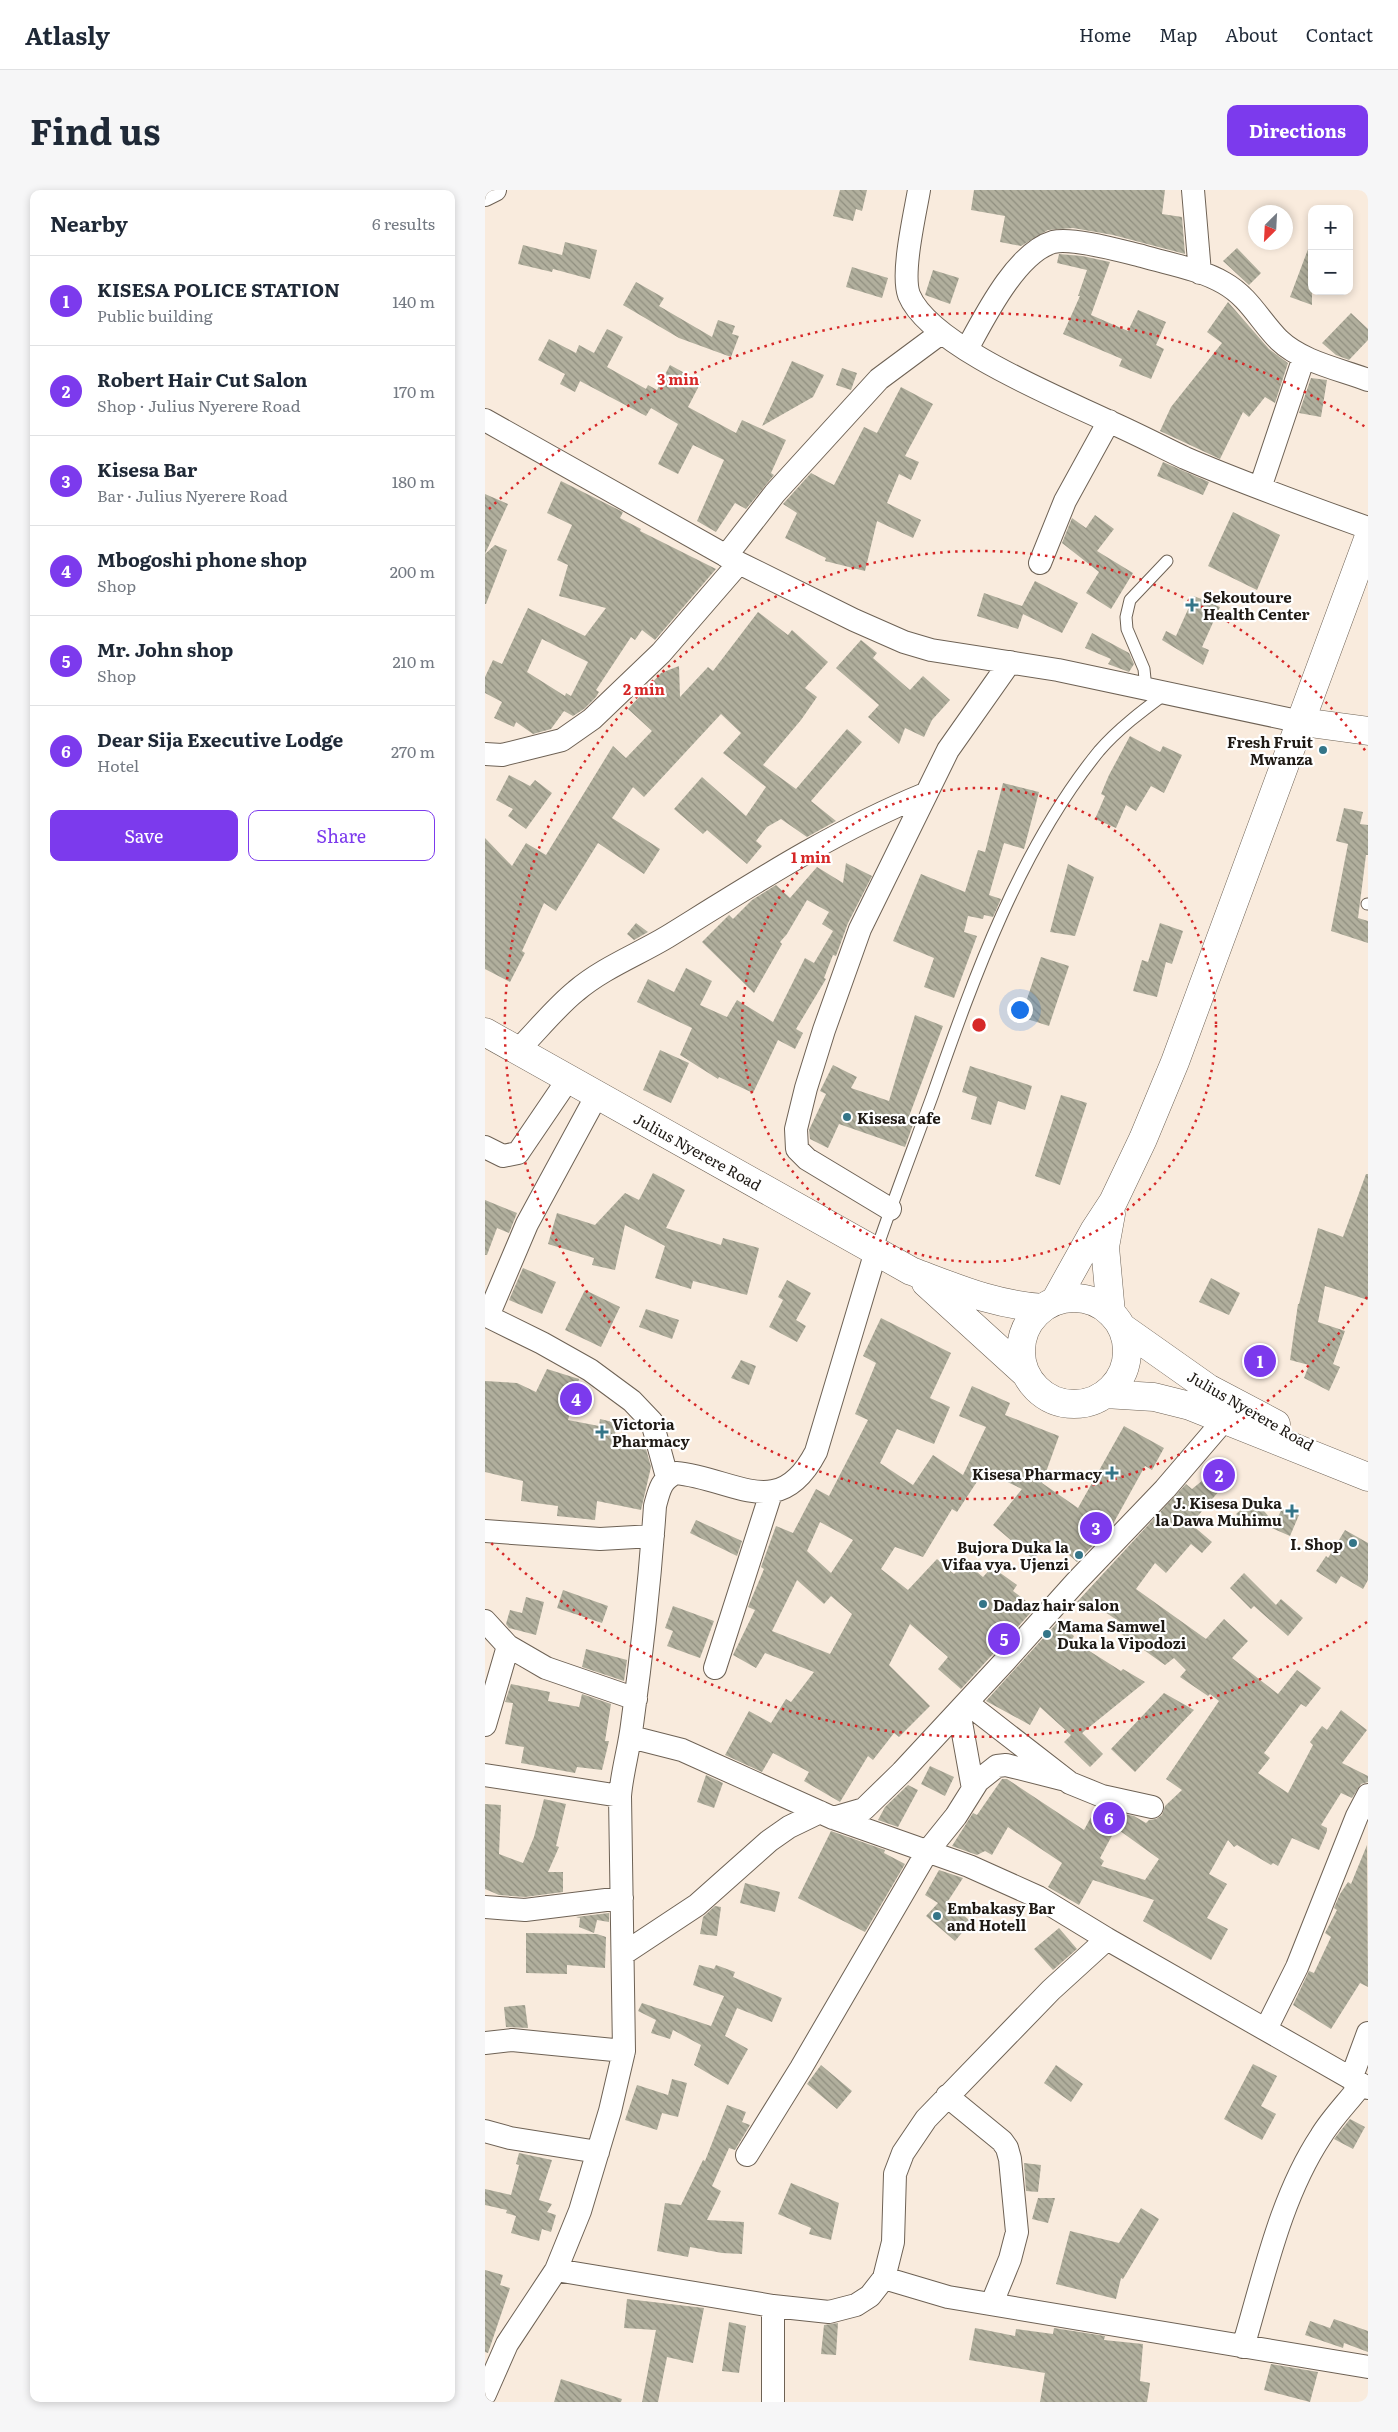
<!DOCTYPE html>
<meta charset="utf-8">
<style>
:root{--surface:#fff;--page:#f6f6f7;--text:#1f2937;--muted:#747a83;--line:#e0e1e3;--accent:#7c3aed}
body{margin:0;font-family:Literata,serif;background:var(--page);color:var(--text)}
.controls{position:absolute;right:15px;top:15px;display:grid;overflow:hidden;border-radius:10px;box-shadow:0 2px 8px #0003}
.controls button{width:45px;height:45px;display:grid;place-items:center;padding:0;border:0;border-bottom:1px solid var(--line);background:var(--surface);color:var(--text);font:25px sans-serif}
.compass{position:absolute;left:763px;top:15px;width:45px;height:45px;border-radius:50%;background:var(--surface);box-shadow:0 2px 8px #0003;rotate:204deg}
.you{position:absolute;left:534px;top:819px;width:18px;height:18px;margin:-12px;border:4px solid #fff;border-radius:50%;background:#1a73e8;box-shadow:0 0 0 8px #1a73e833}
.badge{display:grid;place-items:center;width:32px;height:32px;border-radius:50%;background:var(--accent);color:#fff;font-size:16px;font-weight:700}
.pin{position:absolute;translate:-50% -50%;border:2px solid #fff;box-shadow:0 1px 5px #0006}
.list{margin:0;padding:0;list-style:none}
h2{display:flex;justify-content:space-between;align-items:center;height:65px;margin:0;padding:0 20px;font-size:21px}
h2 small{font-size:16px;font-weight:400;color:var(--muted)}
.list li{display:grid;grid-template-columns:32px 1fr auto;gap:15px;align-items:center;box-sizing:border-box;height:90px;padding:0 20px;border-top:1px solid var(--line)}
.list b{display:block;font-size:19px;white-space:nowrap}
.list p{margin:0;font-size:16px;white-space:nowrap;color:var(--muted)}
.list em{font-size:16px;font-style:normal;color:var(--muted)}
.actions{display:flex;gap:10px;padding:15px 20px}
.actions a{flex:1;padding:11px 0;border:1px solid var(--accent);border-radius:10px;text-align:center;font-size:18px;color:var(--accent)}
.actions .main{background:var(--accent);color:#fff}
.map{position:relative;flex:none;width:883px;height:2212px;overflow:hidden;border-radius:10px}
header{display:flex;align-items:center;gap:30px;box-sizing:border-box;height:70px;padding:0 25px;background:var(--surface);border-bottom:1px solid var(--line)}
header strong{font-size:24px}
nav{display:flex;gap:28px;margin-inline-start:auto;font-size:18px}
.intro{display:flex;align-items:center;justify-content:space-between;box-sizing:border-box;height:120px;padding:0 30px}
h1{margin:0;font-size:35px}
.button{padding:12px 22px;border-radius:10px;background:var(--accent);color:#fff;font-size:18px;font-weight:700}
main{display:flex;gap:30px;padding:0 30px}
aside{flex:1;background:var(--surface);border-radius:10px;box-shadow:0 2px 8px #0003}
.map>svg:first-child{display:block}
.building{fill:url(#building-back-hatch);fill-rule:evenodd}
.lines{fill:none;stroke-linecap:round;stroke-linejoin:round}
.service-casing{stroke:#6e6255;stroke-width:13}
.minor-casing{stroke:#6e6255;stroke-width:24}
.tertiary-casing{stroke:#6e6255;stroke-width:29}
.primary-casing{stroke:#6e6255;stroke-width:29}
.trunk-casing{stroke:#6e6255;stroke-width:29}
.service{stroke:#fff;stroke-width:11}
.minor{stroke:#fff;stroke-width:22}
.tertiary{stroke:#fff;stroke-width:28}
.primary{stroke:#fff;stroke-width:28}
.trunk{stroke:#fff;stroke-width:28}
.ring{fill:none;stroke:#d62828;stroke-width:2.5;stroke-dasharray:2.5 5}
.poi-dot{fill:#347588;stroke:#fff;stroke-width:2}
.labels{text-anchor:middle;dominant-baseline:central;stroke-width:4.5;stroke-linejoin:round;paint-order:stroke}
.poi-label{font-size:15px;font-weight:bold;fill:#1e1914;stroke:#fff;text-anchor:start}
.street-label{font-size:15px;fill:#1e1914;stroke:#fff}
.centre{fill:#d62828;stroke:#fff;stroke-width:2.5}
.ring-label{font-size:15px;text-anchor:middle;font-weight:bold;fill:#d62828;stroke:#fff;stroke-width:4.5;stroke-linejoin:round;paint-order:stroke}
</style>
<header>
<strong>Atlasly</strong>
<nav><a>Home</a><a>Map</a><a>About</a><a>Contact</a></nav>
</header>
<div class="intro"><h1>Find us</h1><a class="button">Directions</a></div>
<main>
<aside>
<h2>Nearby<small>6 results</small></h2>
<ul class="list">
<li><span class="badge">1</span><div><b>KISESA POLICE STATION</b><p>Public building</p></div><em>140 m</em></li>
<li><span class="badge">2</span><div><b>Robert Hair Cut Salon</b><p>Shop · Julius Nyerere Road</p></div><em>170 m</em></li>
<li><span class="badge">3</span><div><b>Kisesa Bar</b><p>Bar · Julius Nyerere Road</p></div><em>180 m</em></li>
<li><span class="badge">4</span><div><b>Mbogoshi phone shop</b><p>Shop</p></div><em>200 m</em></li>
<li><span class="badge">5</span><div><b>Mr. John shop</b><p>Shop</p></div><em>210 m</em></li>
<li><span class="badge">6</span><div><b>Dear Sija Executive Lodge</b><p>Hotel</p></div><em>270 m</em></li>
</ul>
<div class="actions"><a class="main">Save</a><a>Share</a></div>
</aside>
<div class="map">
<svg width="883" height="2212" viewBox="0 0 883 2212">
<defs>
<pattern id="building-back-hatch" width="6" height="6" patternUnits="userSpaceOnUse" patternTransform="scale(1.25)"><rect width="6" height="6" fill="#b1af9d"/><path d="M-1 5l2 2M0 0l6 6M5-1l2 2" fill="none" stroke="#8f8e7f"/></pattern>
</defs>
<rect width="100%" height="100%" fill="#f9ebdd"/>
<path class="building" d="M355 0H382L377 21 371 19 368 31 348 26Z
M489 0H680L677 24 697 27 700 64 628 45 588 38 563 40 536 56 515 52 520 26 486 20Z
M80 52 112 60 105 89 68 79 67 82 33 74 38 55 77 65Z
M825 54 827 55V115L805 107Z
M752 58 776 83 764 95 738 71Z
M574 64 597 66 625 72 606 125 643 141 653 120 681 132 671 155 679 159 666 189 634 176 637 169 578 144 595 106H593L602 80 572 73Z
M367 77 403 88 397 108 361 97Z
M448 80 474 88 465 114 440 105Z
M151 92 179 108 174 116 227 147 233 130 250 136 247 144 254 146 246 167 194 148 138 115Z
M743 112 784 159 803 173 790 213 780 207 764 227 758 222 735 269 675 241 686 217 737 153 722 142Z
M866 123 883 139V150L864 170 851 165 837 153Z
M122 139 138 147 122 177 161 199 163 195 172 200 185 175 216 192 203 217 251 243 257 230 301 250 286 283 289 285 261 319 250 313 231 342 212 331 239 270 208 255 193 284 173 274 193 234 166 218 161 226 95 191 90 202 75 194 80 184 53 170 64 149 91 163 94 155 109 163Z
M307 171 339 185 328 207 277 236Z
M357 178 372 183 366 200 351 195Z
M826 188 842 190 836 227 814 223Z
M416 197 448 214 420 266 434 272 426 290 414 284 402 313 436 330 428 348 392 331 380 381 340 371 341 368 300 348 312 323 298 314 326 283 349 295 379 237 392 243Z
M678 272 724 292 718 305 672 286Z
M76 291 138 322 135 328 156 339 155 341 231 379 170 450 157 440 150 450 146 447 111 500 114 502 111 507 99 519 88 526 79 521 66 539 48 544 31 532 29 537 9 528 17 512 0 503V487L8 470 17 474 43 418 100 446 121 418 74 406 83 375 72 370 87 335 62 323ZM57 449 103 472 86 506 81 503 80 506 42 482Z
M0 304 23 314 0 364 10 355 22 360 1 414H0Z
M748 322 795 345 772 400 723 376Z
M610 325 629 339 612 361 648 383 626 419 601 403 614 382 577 353 587 328 601 338Z
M550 391 593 413 577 443 538 424 533 439 492 426 499 403 537 416Z
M709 406 735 417 717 457 724 460 718 475 677 450 681 441 691 446Z
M273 422 303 445 307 440 343 472 320 498 332 507 316 530 278 575 311 599 362 539 377 552 326 611 351 631 322 647 296 629 282 637 271 651 277 656 262 674 222 640 218 644 189 619 217 587 261 626 281 597 238 563 256 543 236 524 159 607 148 597 127 628 175 659 159 684 113 653 71 721 59 713 37 761 40 763 25 792 0 779V648L27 676 41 653 61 665 128 556 141 568 167 541 143 519 176 483 194 476 195 507 223 477 228 481Z
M607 443 644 463 649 474 644 482 623 474 626 469 600 458Z
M376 450 392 463 388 468 425 500 438 486 465 510 447 530 439 547 420 538 414 554 383 527 394 515 351 478Z
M645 546 675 562 678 556 697 565 679 603 666 596 651 621 641 615 631 638 610 629 620 606 616 604 624 585Z
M24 585 45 596 50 590 67 603 41 639 23 626 28 619 11 610Z
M518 593 554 602 539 659 519 653 504 705 516 709 508 727 499 725 498 729 483 726 479 742 492 746 469 808 439 797 449 768 408 751 436 684 480 702 493 660 500 662Z
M859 618 878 622 875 634 883 635V665H881L873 728 883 731V753L846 741 863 654 851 651Z
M361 673 387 686 363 733 351 766 348 765 339 788 341 789 311 839 318 843 310 859 293 850 268 903 234 887 233 889 195 865 207 838 152 812 163 789 189 802 201 778 227 791 215 815 242 827 252 810 288 832 320 768 329 773 348 741 337 734 344 722 322 710 302 744 295 752 297 754 269 803 217 752 244 725 248 729 267 710 291 695 305 708 332 677 358 693Z
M583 674 609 687 590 746 565 742Z
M151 733 163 742 149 750 142 744Z
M675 733 698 741 687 774 681 772 672 807 648 801 657 770 663 772Z
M556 767 584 776 564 836 536 827Z
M430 825 458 836 423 929H430L420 957 354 934 343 958 325 949 324 940 341 904 335 901 348 875 372 887 366 898 404 911Z
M175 860 204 873 186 913 158 900Z
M485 876 547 896 540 920 513 911 506 935 486 929 492 907 477 902Z
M576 905 602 913 575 995 550 986Z
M168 983 200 1000 181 1038 236 1055 238 1048 274 1058 262 1105 208 1091 206 1099 170 1088 180 1056 140 1035 130 1080 107 1075 109 1068 63 1054 72 1023 110 1035 140 1003 154 1010Z
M881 984H883V1110L840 1096 833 1132 860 1141 848 1174 855 1177 844 1201 819 1188 824 1175 805 1170 813 1114H814L833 1038 858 1047Z
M0 1010 32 1023 24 1043 12 1038 2 1065H0Z
M38 1078 71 1092 57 1124 24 1110Z
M726 1088 755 1103 744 1125 714 1112Z
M302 1090 326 1103 311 1130 321 1136 312 1152 284 1137 298 1110 293 1107Z
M100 1100 135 1117 116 1157 80 1140Z
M161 1119 194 1130 187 1149 154 1137Z
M396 1128 466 1163 445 1208 465 1217 449 1254 412 1239 395 1273 428 1295 448 1265 478 1285 501 1237 474 1226 487 1196 525 1213 520 1225 574 1246 557 1293 593 1318 639 1236 679 1258 667 1280 660 1276 628 1334 592 1372 567 1350 548 1369 508 1335 537 1299 499 1281 472 1322 467 1319 438 1367 410 1357 396 1379 423 1400 452 1369 469 1384 480 1372 498 1387 507 1377 532 1395 528 1401 550 1418 476 1499 453 1479 463 1467 425 1434 404 1475 445 1516 414 1547 409 1543 388 1570 383 1566 355 1612 319 1591 324 1582 288 1563 277 1582 240 1565 264 1521 286 1533 301 1509 306 1512 329 1482 280 1463 271 1478 248 1465 270 1420 263 1417 279 1379 276 1377 291 1336 308 1343 331 1299 344 1306 383 1230 370 1224 391 1173 378 1166ZM335 1332 368 1350 346 1383 322 1361ZM312 1390 339 1414 346 1406 367 1424 345 1464 287 1441Z
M256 1170 271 1176 264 1195 246 1188Z
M62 1179 94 1189 83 1230 114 1236 115 1229 132 1233 129 1250 160 1255 166 1277 156 1320 112 1311 110 1330 72 1326 73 1316 36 1311 38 1291 0 1282V1191L32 1193 51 1202Z
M728 1282 740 1294 706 1334 727 1352 717 1363 706 1354 681 1383 670 1373 651 1399 721 1449 739 1429 763 1451 747 1468 793 1504 812 1480 836 1498 821 1517 816 1514 779 1563 785 1568 773 1583 803 1603 828 1555 825 1552 837 1536 842 1540 856 1520 882 1540 857 1573 883 1586V1592L876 1594 867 1608 856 1603 836 1635 842 1638V1641L834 1660 807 1648 793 1676 788 1673 786 1675 752 1655 749 1657 743 1650 724 1684 742 1694 722 1728 743 1739 726 1770 658 1731 669 1710 608 1690 594 1715 563 1697 577 1673 523 1637 507 1665 500 1661 492 1665 467 1656 488 1623 492 1625 517 1589H522L599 1640 611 1618 649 1626 661 1633 664 1630 671 1629 677 1625 680 1616 697 1600 681 1589 734 1511 725 1504 723 1506 695 1487 701 1480 689 1468 680 1475 635 1443 641 1436 611 1416 606 1422 592 1412 701 1294 707 1299ZM631 1638 674 1669 660 1690 616 1676 619 1671 615 1668Z
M769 1309 790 1334 797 1318 814 1325 805 1346 771 1331 763 1337 751 1324Z
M211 1330 257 1351 252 1366 205 1343Z
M860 1340 883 1353V1390L878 1399 856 1386 851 1394 831 1381 841 1366 843 1368Z
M759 1383 791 1415 796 1409 818 1428 803 1446 769 1416 766 1419 745 1398Z
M78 1400 123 1416 117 1433 72 1418Z
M41 1407 59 1412 51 1445 24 1438 21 1434 25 1420 37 1423Z
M188 1416 229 1431 215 1468 182 1456 188 1441 180 1438Z
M572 1433 589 1446 587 1450 636 1481 638 1479 660 1492 597 1543 618 1564 605 1577 579 1552 586 1545 555 1517 545 1535 501 1511Z
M101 1459 142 1470 139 1491 97 1477Z
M26 1494 65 1502 63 1511 94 1517 97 1504 126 1514 120 1551H124L117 1580 92 1577 90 1583 36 1573 39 1557 20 1554 28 1513 20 1512Z
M679 1503 709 1520 650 1582 626 1559Z
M445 1576 469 1587 460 1606 436 1594Z
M221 1585 238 1593 229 1618 212 1612Z
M423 1595 433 1600 413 1637 393 1630 400 1617Z
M59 1609 81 1614 71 1656 74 1657 63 1682H78V1702L40 1707 14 1705 0 1699V1614L16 1615 14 1664 38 1673 49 1647Z
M346 1641 400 1660 399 1663 420 1674 380 1742 313 1708Z
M882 1655 883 1797 875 1793 846 1839 808 1815 824 1781 829 1783 846 1747 840 1743 852 1720 849 1718 855 1704 863 1692 866 1694Z
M454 1680 478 1688 463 1711 486 1732 470 1751 441 1726 453 1713 440 1705Z
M260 1693 295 1702 290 1722 255 1713Z
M230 1716 236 1717 232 1746 215 1744 218 1727Z
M124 1723V1732L112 1730 109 1743 94 1737 95 1728 91 1727Z
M574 1738 592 1759 568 1780 549 1759Z
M41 1743 112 1744 121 1747 120 1778 82 1775V1784L41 1783Z
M214 1775 229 1779 231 1775 250 1782 248 1787 297 1808 287 1832 252 1818 240 1846 263 1859 243 1895 209 1875 216 1855 188 1840 185 1849 166 1843 171 1830 153 1821 157 1813 226 1836 239 1806 208 1795Z
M40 1815 43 1838 21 1837 19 1817Z
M768 1874 792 1886 776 1916 791 1924 777 1950 739 1929Z
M336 1875 367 1901 352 1919 322 1894Z
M571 1875 598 1894 586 1912 559 1893Z
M187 1889 202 1893 193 1927 177 1923 172 1940 140 1930 152 1895 183 1905Z
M242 1915 261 1922 257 1932 265 1935 250 1960 244 1958 227 1996 236 2001 222 2030 259 2032 257 2064 237 2063 205 2057 203 2067 172 2061 180 2013 196 2015 218 1970 220 1971Z
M865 1929 880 1937 868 1959 849 1949Z
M34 1963 67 1970 54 2010 67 2014 62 2022 71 2025 66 2042 57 2039 54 2051 26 2043 31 2026 21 2023 22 2020 0 2015V1999L26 2005 34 1975 31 1974Z
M539 1973 556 1975 553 2002 541 2001Z
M306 1993 354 2013 346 2050 324 2044 326 2038 293 2024Z
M553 2008H570L563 2033 547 2029Z
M656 2018 674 2029 638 2089 636 2088 631 2109 571 2094 585 2041 634 2053Z
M0 2080 18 2085 15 2095 25 2098 3 2163 0 2162Z
M142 2109 219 2118 208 2173 182 2167 173 2212H157L171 2140 139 2138Z
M849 2129 883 2141V2162L859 2153 858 2158 820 2145 825 2131 845 2138Z
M244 2132 261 2136 254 2183 237 2181Z
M353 2133 351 2165 336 2164 339 2135Z
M490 2138 530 2146 531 2139 568 2144 569 2138 620 2146 619 2150 658 2154 655 2191 665 2193 662 2212H555L560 2183 484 2170Z
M786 2174 833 2182 825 2212 779 2200Z
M76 2189 137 2209 136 2212H69Z"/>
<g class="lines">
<g class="service-casing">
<path id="service" d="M661 499 659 479 642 439 641 427 645 410 682 371
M882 714H883
M391 1061C409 1008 429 956 448 904 489 787 535 658 614 561 633 539 657 521 680 504"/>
</g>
<g class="minor-casing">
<path id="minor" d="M434 0C430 24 416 83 424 105 445 156 575 208 625 232 650 243 675 256 700 268 760 294 822 316 883 338
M708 0 715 83
M0 5 10 0
M482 159C499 128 531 63 568 52 588 47 636 61 657 66 684 74 715 79 739 93 764 107 775 131 794 150 817 172 854 179 883 190
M0 230 254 373 369 430 419 452 446 460 573 480 817 532
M775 298 819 167
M241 366 290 303 394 189 456 143
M555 373 580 311 624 231
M0 564 17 565 77 550 107 529 176 463 254 373
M33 860C52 841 70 818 91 801 118 778 152 765 182 747 266 695 349 641 440 604
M0 957 18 966 33 963 84 888
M405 1019 322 969 312 959 311 939 321 898 339 840 375 739 463 560 525 472
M0 1125 57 1153 105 1180 147 1211 167 1232 182 1287
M3 1126 42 1034 112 905
M0 1341 115 1349 168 1346
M0 1431 23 1456 61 1478 151 1509
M230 1478 286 1303
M482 1513 585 1593 617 1606 667 1617
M474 1521 488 1599
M0 1535 23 1456
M146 1547 197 1560 348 1628 484 1676 553 1707 622 1749 883 1898
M0 1585 135 1606
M348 1628 379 1619 417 1582 521 1470 591 1392 680 1299 740 1229
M0 1717 40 1720 137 1708
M138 1764 212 1715 284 1651 304 1637 335 1622
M781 1839 812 1777 872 1626 883 1605
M0 1853 27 1850 139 1861
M866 1889 883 1843
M462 1906 517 1951 522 1958 525 1969 532 2042 525 2069 507 2113
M0 1941 25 1948 113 1962
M262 1965 316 1878 442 1662 471 1626 493 1591 512 1576 521 1575 577 1589
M71 2080 288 2116 344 2122 371 2115 385 2106 399 2088 408 2052 410 1984 418 1963 441 1929 566 1800 622 1749
M399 2088 463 2107 883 2177
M758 2157C779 2087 795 2008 836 1946 847 1928 863 1912 876 1895
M0 2204 22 2154 71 2080 95 2021 125 1921 139 1861 135 1606C137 1582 144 1559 147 1535 157 1463 165 1389 170 1316 174 1301 176 1289 191 1283 251 1289 294 1333 331 1262L391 1061
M288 2212V2116"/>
</g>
<g class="tertiary-casing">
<path id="tertiary" d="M817 532 883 541"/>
</g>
<g class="primary-casing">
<path id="primary" d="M626 1024 620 1057 626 1123
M570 1111 609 1041 628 1012 658 949 690 872 883 349"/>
</g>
<g class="trunk-casing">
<path id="trunk" d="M0 842 426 1081C474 1099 507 1114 558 1118
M441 1093 541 1184
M536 1161a53 53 0 1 1 106 0a53 53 0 1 1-106 0Z
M638 1138 723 1198 791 1234
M620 1204 669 1207 705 1216 883 1287"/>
</g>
<use href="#service" class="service"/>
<use href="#minor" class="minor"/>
<use href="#tertiary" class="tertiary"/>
<use href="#primary" class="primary"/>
<use href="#trunk" class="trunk"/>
</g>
<g class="ring">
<circle cx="494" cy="835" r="237"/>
<path d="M882 1107A474 474 0 1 1 882 563"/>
<path d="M882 1432A712 712 0 0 1 4 1351M4 319A712 712 0 0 1 882 238"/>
</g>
<g class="poi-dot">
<path d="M704.5 407.5h5v5h5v5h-5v5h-5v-5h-5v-5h5z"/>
<circle cx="838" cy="560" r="5"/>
<circle cx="362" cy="927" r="5"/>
<path d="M114.5 1234.5h5v5h5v5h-5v5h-5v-5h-5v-5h5z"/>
<path d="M624.5 1275.5h5v5h5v5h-5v5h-5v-5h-5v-5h5z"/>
<path d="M804.5 1313.5h5v5h5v5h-5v5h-5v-5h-5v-5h5z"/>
<circle cx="868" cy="1353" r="5"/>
<circle cx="594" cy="1365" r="5"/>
<circle cx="498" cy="1414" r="5"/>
<circle cx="562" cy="1444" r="5"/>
<circle cx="452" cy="1726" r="5"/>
</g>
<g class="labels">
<g class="poi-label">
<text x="718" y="406">Sekoutoure<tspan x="718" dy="17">Health Center</tspan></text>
<text x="828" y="551" text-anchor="end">Fresh Fruit<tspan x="828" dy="17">Mwanza</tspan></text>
<text x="372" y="927">Kisesa cafe</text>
<text x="127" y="1233">Victoria<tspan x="127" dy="17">Pharmacy</tspan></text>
<text x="617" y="1283" text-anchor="end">Kisesa Pharmacy</text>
<text x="797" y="1312" text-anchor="end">J. Kisesa Duka<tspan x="797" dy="17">la Dawa Muhimu</tspan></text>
<text x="858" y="1353" text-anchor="end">I. Shop</text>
<text x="584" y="1356" text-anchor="end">Bujora Duka la<tspan x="584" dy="17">Vifaa vya. Ujenzi</tspan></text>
<text x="508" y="1414">Dadaz hair salon</text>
<text x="572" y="1435">Mama Samwel<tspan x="572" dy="17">Duka la Vipodozi</tspan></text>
<text x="462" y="1717">Embakasy Bar<tspan x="462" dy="17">and Hotell</tspan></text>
</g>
<g class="street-label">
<text transform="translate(213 961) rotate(29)">Julius Nyerere Road</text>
<text transform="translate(766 1220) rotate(30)">Julius Nyerere Road</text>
</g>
</g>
<circle cx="494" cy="835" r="8" class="centre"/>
<g class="ring-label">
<text x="193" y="195">3 min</text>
<text x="159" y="505">2 min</text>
<text x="326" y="673">1 min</text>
</g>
</svg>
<div class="controls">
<button>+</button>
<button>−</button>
</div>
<svg class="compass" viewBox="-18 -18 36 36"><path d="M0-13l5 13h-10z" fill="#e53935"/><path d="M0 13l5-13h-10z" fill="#747a83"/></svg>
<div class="you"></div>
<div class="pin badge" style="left:775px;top:1171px">1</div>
<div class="pin badge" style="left:734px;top:1285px">2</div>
<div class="pin badge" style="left:611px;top:1338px">3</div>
<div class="pin badge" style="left:91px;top:1209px">4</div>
<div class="pin badge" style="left:519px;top:1449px">5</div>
<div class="pin badge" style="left:624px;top:1628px">6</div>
</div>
</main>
